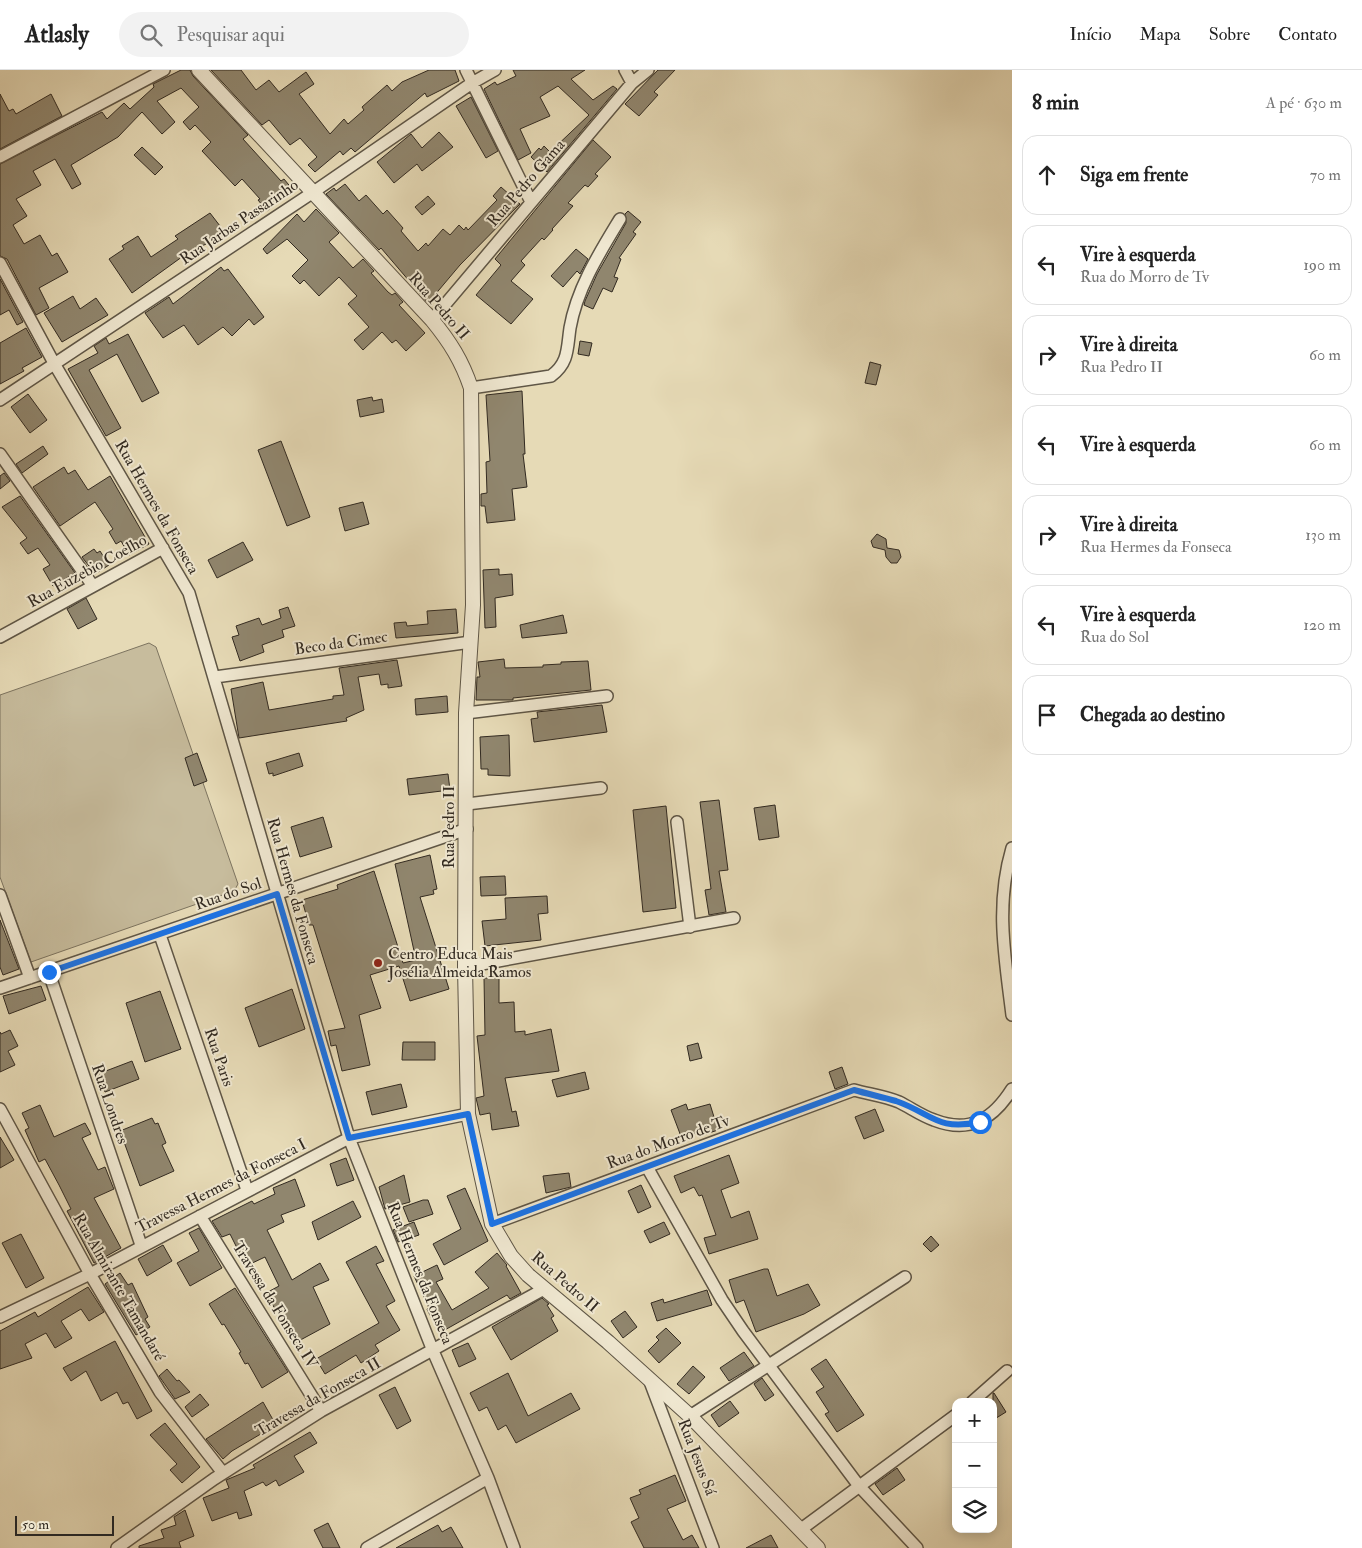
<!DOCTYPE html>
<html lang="pt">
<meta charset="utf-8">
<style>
:root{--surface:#fff;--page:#f2f2f2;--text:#222;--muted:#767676;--line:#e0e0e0}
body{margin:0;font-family:"IM FELL Double Pica",serif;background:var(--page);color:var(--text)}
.controls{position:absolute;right:15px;bottom:15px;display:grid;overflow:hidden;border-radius:10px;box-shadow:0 2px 12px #0003}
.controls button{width:45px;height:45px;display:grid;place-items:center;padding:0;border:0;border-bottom:1px solid var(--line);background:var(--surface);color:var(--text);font:25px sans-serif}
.scale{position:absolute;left:15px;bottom:12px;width:99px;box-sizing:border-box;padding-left:5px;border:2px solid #322a21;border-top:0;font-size:14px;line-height:18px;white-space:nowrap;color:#322a21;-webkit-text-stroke:4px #efe7d0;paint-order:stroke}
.stop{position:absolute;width:15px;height:15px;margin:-11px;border:4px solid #1a73e8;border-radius:50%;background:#fff}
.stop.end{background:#1a73e8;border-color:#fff;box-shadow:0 1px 5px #0008}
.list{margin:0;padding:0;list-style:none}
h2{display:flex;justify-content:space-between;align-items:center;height:65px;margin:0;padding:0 20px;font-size:21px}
h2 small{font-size:16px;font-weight:400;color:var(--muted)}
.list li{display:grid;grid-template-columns:32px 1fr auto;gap:15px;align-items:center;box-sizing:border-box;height:80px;margin:0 10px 10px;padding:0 10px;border:1px solid var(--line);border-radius:15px}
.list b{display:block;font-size:19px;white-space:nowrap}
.list p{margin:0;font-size:16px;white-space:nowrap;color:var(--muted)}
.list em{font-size:16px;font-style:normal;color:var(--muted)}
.icon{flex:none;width:28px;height:28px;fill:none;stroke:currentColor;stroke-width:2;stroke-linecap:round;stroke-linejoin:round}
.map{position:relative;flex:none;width:1012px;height:1478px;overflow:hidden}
header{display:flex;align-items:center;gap:30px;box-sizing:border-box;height:70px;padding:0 25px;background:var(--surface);border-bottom:1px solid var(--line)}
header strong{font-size:24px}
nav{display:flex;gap:28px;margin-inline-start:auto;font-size:18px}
.search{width:350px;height:45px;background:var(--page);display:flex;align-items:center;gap:12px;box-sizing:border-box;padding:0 18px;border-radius:28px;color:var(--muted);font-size:19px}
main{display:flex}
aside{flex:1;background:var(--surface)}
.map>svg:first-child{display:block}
.green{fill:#c7bc9d;stroke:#7c735f}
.building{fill:#90866e;stroke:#322a21}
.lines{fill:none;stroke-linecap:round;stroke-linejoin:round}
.minor-casing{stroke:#5f5646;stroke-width:14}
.tertiary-casing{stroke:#5f5646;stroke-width:16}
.minor{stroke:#efe7d0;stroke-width:11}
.tertiary{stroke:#efe7d0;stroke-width:14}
.route{stroke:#1a73e8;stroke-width:6}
.poi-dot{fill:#8f2418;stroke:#efe7d0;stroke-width:2}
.labels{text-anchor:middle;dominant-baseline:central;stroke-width:4;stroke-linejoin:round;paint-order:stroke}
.street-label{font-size:16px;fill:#322a21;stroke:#efe7d0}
.poi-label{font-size:16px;fill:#322a21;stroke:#efe7d0;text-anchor:start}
</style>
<header>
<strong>Atlasly</strong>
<div class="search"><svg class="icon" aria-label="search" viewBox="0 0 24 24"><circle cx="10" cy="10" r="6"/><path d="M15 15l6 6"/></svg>Pesquisar aqui</div>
<nav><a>Início</a><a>Mapa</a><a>Sobre</a><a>Contato</a></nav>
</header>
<main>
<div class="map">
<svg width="1012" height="1478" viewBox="0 0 1012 1478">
<rect width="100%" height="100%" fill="#e6dab6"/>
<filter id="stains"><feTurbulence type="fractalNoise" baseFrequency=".004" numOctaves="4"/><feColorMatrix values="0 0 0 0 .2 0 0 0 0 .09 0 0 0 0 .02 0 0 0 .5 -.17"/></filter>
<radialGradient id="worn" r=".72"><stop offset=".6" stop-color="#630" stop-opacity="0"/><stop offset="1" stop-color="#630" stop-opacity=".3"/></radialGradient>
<path class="green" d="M149 573 156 577 238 814 234 821 31 892 0 807V625Z"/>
<path class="building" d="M181 0H190L193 6 248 65 243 69 281 111 284 109 293 120 267 141 258 130 260 129 242 109 235 116 202 81 211 72 195 55 190 60 183 52 199 37 181 18 157 31 175 52 162 64 142 42 118 67 71 95 81 114 72 119 55 89 33 101 41 115 16 129 27 146 13 155 24 174 40 165 52 186 57 183 68 202 39 218 49 238 36 245 7 189 0 186V94L102 42 107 49 124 33 130 39 154 17 153 14Z
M211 0H241L256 20 269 10 279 22 306 2 314 14 299 24 330 64 344 49 348 54 364 40 362 37 387 15 392 21 402 12 429 0H455L459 11 427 27 425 23 355 82 351 78 343 85 340 81 315 102 308 95 317 87 300 68 290 75 269 50 262 55Z
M513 0H585L571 9 593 30 613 16 617 19 547 102 531 87 539 78 541 80 544 76 550 82 589 45 558 16 540 27 550 46 520 59 531 83 518 90 484 19 495 12 497 15 516 6Z
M658 0H675L654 22 658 25 639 46 625 34Z
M0 24 9 41 13 39 16 44 51 24 62 46 0 79Z
M471 27 498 81 486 88 456 36Z
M439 62 453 77 422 101 417 94 394 113 377 92 411 64 422 78Z
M593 70 611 87 595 104 598 106 588 117 585 115 568 133 573 136 552 159 553 160 544 170 542 168 521 191 525 195 511 211 533 229 511 254 476 225 501 195 495 189Z
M142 77 163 97 155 105 134 85Z
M345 114 359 131 366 125 383 144 387 140 403 158 401 161 418 181 426 173 428 176 443 159 450 165 459 155 464 160 466 157 468 160 497 130 493 126 501 117 520 134 460 195 428 233 381 178 379 180 326 124 334 118 336 121Z
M428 126 435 134 422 145 415 137Z
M316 139 339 163 329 172 353 198 363 189 374 201 371 203 388 222 392 225 395 223 403 232 399 235 425 263 406 281 396 270 392 273 382 262 363 280 354 270 369 257 348 234 357 226 339 207 319 226 304 210 300 214 292 206 308 190 287 169 267 184 263 179 297 144 304 152Z
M628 141 641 152 633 162 636 164 619 188 621 189 614 207 618 208 612 222 603 218 593 239 584 235 585 231 597 204 626 153 625 144Z
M210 143 227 165 213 176 210 172 186 184 132 223 109 189 124 179 122 176 138 166 151 187 178 169 175 166Z
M576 179 588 189 580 204 577 201 563 217 551 206Z
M221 197 224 201 228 199 264 247 254 255 249 249 232 266 223 257 198 275 184 255 163 268 145 243 169 227 173 234Z
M0 209 23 252 17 255 9 240 0 245Z
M73 226 80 239 96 228 108 245 62 272 44 243Z
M26 258 42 287 22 298 24 301 0 314V273Z
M128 264 159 323 142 332 117 284 89 300 121 358 106 366 68 299 98 283 94 276 106 268 109 274Z
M580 271 592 273 589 286 578 284Z
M870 292 881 295 876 315 865 313Z
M522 321 525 384H523L527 417 512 419 515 450 487 453 485 436H481V424L487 423 486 392 490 391 486 325Z
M28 324 47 350 30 363 11 337Z
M372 327 373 331 382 329 384 342 360 347 357 330Z
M281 371 310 447 287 456 258 380Z
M43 376 48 384 22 403 16 394Z
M64 397 68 404 75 400 88 420 110 406 149 474 129 485 121 471 116 474 109 462 113 459 95 432 60 456 33 417Z
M4 403 10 411 0 419V406Z
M20 426 75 503 53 516 43 499 50 495 38 478 28 484 20 473 27 468 2 437Z
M363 432 369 454 345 461 339 438Z
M877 464 886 469 887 478 899 480 901 487 897 493H891L886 487 885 480 873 477 871 471Z
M243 472 253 490 217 508 208 490Z
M94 479 97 483 100 481 109 495 95 504 82 487Z
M499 499V505L512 504 513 525 495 528 496 557 485 558 483 500Z
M86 528 97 549 78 559 67 539Z
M288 537 295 556 282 560 284 567 262 575 264 582 240 591 232 567 239 565 236 556 259 548 262 555 281 548 279 540Z
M456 539 458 563 396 568 394 553 406 552 407 556 428 554 427 541Z
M563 545 567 563 522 568 520 555Z
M504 589 505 598 543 597V595L561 594V592L588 591 591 620 513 628V630H476L477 607H480L478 592Z
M397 590 402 616 388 618V614L381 615 379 604 358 607 364 640 346 648 347 651 239 668 231 619 263 612 269 640 333 629V626L344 625 339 598Z
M447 626 448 642 416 645 415 629Z
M602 635 607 662 534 672 531 649 538 648 537 642Z
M509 665 510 706 488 705V699H481L480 667Z
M197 683 207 711 194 716 185 688Z
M299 683 303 696 273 706V703L269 704 266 693Z
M448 704 450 720 409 725 407 709Z
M719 730 728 800 719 801 726 842 709 845 705 820 711 819 700 732Z
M775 735 779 767 759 770 754 738Z
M666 736 676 838 643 842 633 740Z
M323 747 332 777 300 787 291 757Z
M430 785 437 819 433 820 434 824 420 827 449 919 410 931 399 896 370 905 381 938 359 945 370 995 342 1001 336 975 331 976 328 961 345 958 313 855H309L302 830 338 819 337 815 374 801 403 893 416 890 395 794Z
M505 806 506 825 481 826 480 807Z
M547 826 548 843 538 844 541 870 485 876 482 851 506 849 505 828Z
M0 850 19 899 3 905 0 897Z
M484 908H499V933L514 932 515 962 525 961V965L551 959 559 1001 505 1008 512 1042 516 1041 519 1056 492 1060 490 1043 480 1045 476 1028 484 1026 477 966 485 965Z
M41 916 46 930 9 944 3 926Z
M292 919 305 959 259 977 245 938Z
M160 921 181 979 145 992 126 933Z
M10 960 18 976 8 981 15 995 0 1002V962L1 964Z
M403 972H435V990H402Z
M698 973 702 988 690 991 687 976Z
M132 991 139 1009 105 1022 98 1004Z
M842 997 848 1014 835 1019 829 1002Z
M585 1002 589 1019 557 1027 552 1010Z
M401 1014 407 1037 372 1045 366 1022Z
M686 1034 688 1040 710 1034 718 1060 706 1064 705 1060 682 1069 671 1040Z
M40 1035 54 1067 85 1053 91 1064 82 1068 98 1100 105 1097 113 1117 114 1119 94 1128 121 1178 94 1193 67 1141 71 1139 59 1115 45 1089 39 1092 25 1060 29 1058 22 1043Z
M875 1039 884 1061 864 1069 855 1047Z
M152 1048 155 1054 158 1053 166 1073 162 1075 174 1101 140 1116 120 1061Z
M0 1067 14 1090 0 1098Z
M729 1085 739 1113 721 1120 731 1148 749 1141 758 1169 709 1184 704 1168 716 1165 702 1125 699 1126 694 1117 681 1123 674 1106Z
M346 1088 354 1110 337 1116 330 1094Z
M569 1103 571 1117 546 1123 543 1106Z
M404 1105 410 1132 385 1139 379 1117Z
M295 1109 305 1136 281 1145 284 1152 267 1160 292 1210 320 1193 329 1210 313 1217 330 1254 293 1274 284 1258 290 1255 280 1237 275 1239 266 1223 279 1216 265 1187 246 1196 230 1164 222 1167 212 1151 252 1131 254 1134 275 1124 273 1118Z
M641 1115 651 1137 638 1143 628 1121Z
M465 1118 488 1171 444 1195 433 1174 461 1159 447 1126Z
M423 1130H428L433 1144 409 1152 403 1137Z
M353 1131 361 1147 318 1170 312 1152Z
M414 1152 419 1165 398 1172 393 1160Z
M664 1152 670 1164 650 1173 644 1161Z
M199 1158 222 1198 190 1216 177 1193 199 1181 189 1163Z
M21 1164 44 1208 26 1218 2 1173Z
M931 1166 939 1175 931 1182 923 1174Z
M163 1175 172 1191 147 1206 138 1189Z
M376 1176 384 1191 376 1194 395 1231 386 1236 400 1260 375 1275 379 1281 361 1293 356 1285 325 1304 316 1289 379 1253 346 1192Z
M497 1183 507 1195 506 1196 521 1223 510 1229 507 1225 443 1261 436 1247 432 1249 427 1239 429 1238 414 1206 437 1195 443 1209 436 1212 452 1240 489 1218 475 1202Z
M764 1199H768L777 1226 808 1214 820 1235 804 1244 756 1262 744 1230 736 1233 729 1210Z
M120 1203 128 1215 132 1213 148 1247 145 1249 150 1257 136 1265 105 1214Z
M88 1217 104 1242 89 1251 81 1239 61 1251 72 1268 55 1278 46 1263 25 1274 32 1288 0 1299V1261L35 1242 38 1247Z
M235 1218 288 1302 262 1318 248 1293 245 1294 239 1283 241 1282 224 1254 222 1255 209 1234Z
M707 1220 712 1235 657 1251 651 1233 663 1229 664 1233Z
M542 1228 549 1234 547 1235 554 1246 551 1248 558 1261 511 1290 492 1257Z
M625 1241 637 1257 623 1268 611 1251Z
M666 1258 681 1273 659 1293 648 1281 659 1270 656 1267Z
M115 1271 152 1341 137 1349 128 1332 123 1334 117 1322 101 1331 86 1301 71 1311 63 1298Z
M468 1273 476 1289 459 1297 452 1280Z
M744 1282 754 1296 729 1311 720 1298Z
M826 1289 864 1345 837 1362 825 1344 829 1342 816 1322 824 1317 811 1299Z
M693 1296 705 1307 689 1324 677 1314Z
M167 1299 177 1311 179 1310 190 1322 175 1329 159 1306Z
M508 1303 528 1346 571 1323 580 1339 516 1373 506 1355 498 1360 487 1337 479 1341 470 1323Z
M762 1308 774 1325 765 1331 754 1314Z
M395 1317 411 1351 397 1359 379 1325Z
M994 1323 1006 1342 993 1350V1323Z
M200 1324 209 1335 192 1347 185 1337Z
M730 1331 739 1343 719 1357 711 1345Z
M263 1332 276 1355 232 1381 223 1389 206 1369Z
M165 1353 200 1397 182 1413 170 1400 177 1394 150 1365Z
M310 1362 317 1373 294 1386 304 1402 279 1416 276 1410 266 1416 263 1412 244 1421 252 1445 239 1449 237 1442 212 1451 203 1428 229 1418 226 1410 255 1398 253 1395Z
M897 1398 905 1410 883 1425 875 1414Z
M675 1405 686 1431 667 1439 683 1470 692 1465 699 1478H644L631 1452 639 1448 630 1428 641 1424 639 1420Z
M185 1440 194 1466 179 1472 181 1478H139V1476L164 1468 161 1460 176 1455 174 1447Z
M328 1453 340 1478H323L314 1460Z
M438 1455 442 1462 451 1457 463 1478H396Z
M771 1465 778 1478H746Z"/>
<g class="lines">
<g class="minor-casing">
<path id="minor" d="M466 0 531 132
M625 0 632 13
M0 87 164 0
M0 193 55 295 189 523 349 1068 433 1281 488 1408 514 1478
M432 250 632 13 648 0
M471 318 551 306C569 293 567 278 570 258 577 218 600 182 620 149
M0 330 312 123 472 13 495 0
M0 384 93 516
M0 567 163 478
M215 607 471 572
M466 643 607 626
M467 734 601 718
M677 752 690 857
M1012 778C995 836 1005 887 1012 945
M0 825 30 908
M160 865 247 1120
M465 897 734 848
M49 903 141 1175
M0 918 467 759
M0 1039 90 1204 160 1322 223 1403
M647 1097 722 1230 743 1261 859 1416 917 1478
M200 1146 321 1341
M492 1154 854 1020C868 1024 885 1026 899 1032 911 1038 922 1046 934 1050 970 1064 993 1049 1012 1019
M0 1247 90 1204 349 1068 468 1044
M649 1309 713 1478
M972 1332 1007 1301
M690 1346 905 1207
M800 1460 956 1345
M117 1478 214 1409 321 1341 544 1219
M367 1478 488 1408"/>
</g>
<g class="tertiary-casing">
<path id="tertiary" d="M199 0 432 250C450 272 462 291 471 318L473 535 466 643 465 897 468 1044 492 1154 511 1186 528 1205 608 1272 690 1346 818 1478"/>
</g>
<use href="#minor" class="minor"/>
<use href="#tertiary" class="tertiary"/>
</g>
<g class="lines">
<path class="route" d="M49 902 277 824 349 1068 468 1044 492 1154 854 1020C868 1024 882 1027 896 1031 933 1044 936 1061 980 1052"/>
</g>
<circle class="poi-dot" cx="378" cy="893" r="5"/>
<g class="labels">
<g class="street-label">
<text transform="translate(526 113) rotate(-49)">Rua Pedro Gama</text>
<text transform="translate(239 152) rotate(-34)">Rua Jarbas Passarinho</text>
<text transform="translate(439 236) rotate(49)">Rua Pedro II</text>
<text transform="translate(157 437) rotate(60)">Rua Hermes da Fonseca</text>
<text transform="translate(87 501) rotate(-29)">Rua Euzebio Coelho</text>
<text transform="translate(341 573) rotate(-8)">Beco da Cimec</text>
<text transform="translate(449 757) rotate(-90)">Rua Pedro II</text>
<text transform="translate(293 821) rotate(74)">Rua Hermes da Fonseca</text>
<text transform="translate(228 824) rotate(-19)">Rua do Sol</text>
<text transform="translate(219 987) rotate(71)">Rua Paris</text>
<text transform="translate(110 1034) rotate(71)">Rua Londres</text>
<text transform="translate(668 1072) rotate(-20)">Rua do Morro de Tv</text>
<text transform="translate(221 1116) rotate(-27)">Travessa Hermes da Fonseca I</text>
<text transform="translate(420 1203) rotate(68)">Rua Hermes da Fonseca</text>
<text transform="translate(565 1212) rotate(41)">Rua Pedro II</text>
<text transform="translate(119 1217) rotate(60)">Rua Almirante Tamandaré</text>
<text transform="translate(275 1235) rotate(58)">Travessa da Fonseca IV</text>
<text transform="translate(318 1327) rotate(-30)">Travessa da Fonseca II</text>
<text transform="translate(697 1387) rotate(69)">Rua Jesus Sá</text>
</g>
<g class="poi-label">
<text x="388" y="884">Centro Educa Mais<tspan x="388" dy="18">Josélia Almeida Ramos</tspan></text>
</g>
</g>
<rect width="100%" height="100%" filter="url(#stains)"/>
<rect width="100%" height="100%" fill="url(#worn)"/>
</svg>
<div class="controls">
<button>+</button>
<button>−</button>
<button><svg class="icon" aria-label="layers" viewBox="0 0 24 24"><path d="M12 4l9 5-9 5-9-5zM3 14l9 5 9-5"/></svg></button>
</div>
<div class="scale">50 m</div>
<div class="stop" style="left:980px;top:1052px"></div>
<div class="stop end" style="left:49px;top:902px"></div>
</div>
<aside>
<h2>8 min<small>A pé · 630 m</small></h2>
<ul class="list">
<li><svg class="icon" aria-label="ahead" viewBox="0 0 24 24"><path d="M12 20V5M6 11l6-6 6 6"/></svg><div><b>Siga em frente</b></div><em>70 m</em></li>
<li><svg class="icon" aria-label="left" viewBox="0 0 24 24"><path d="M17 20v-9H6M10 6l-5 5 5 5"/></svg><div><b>Vire à esquerda</b><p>Rua do Morro de Tv</p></div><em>190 m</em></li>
<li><svg class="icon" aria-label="right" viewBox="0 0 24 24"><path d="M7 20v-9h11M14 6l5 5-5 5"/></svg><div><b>Vire à direita</b><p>Rua Pedro II</p></div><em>60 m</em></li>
<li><svg class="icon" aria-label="left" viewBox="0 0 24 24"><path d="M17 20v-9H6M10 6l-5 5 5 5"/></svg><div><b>Vire à esquerda</b></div><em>60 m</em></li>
<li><svg class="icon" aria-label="right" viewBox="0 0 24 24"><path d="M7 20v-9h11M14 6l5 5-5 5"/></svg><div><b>Vire à direita</b><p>Rua Hermes da Fonseca</p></div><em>130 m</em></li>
<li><svg class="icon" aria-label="left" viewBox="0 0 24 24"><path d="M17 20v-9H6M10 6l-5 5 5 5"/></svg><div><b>Vire à esquerda</b><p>Rua do Sol</p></div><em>120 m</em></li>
<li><svg class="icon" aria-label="arrive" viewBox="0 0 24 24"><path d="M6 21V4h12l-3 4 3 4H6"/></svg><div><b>Chegada ao destino</b></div></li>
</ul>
</aside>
</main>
